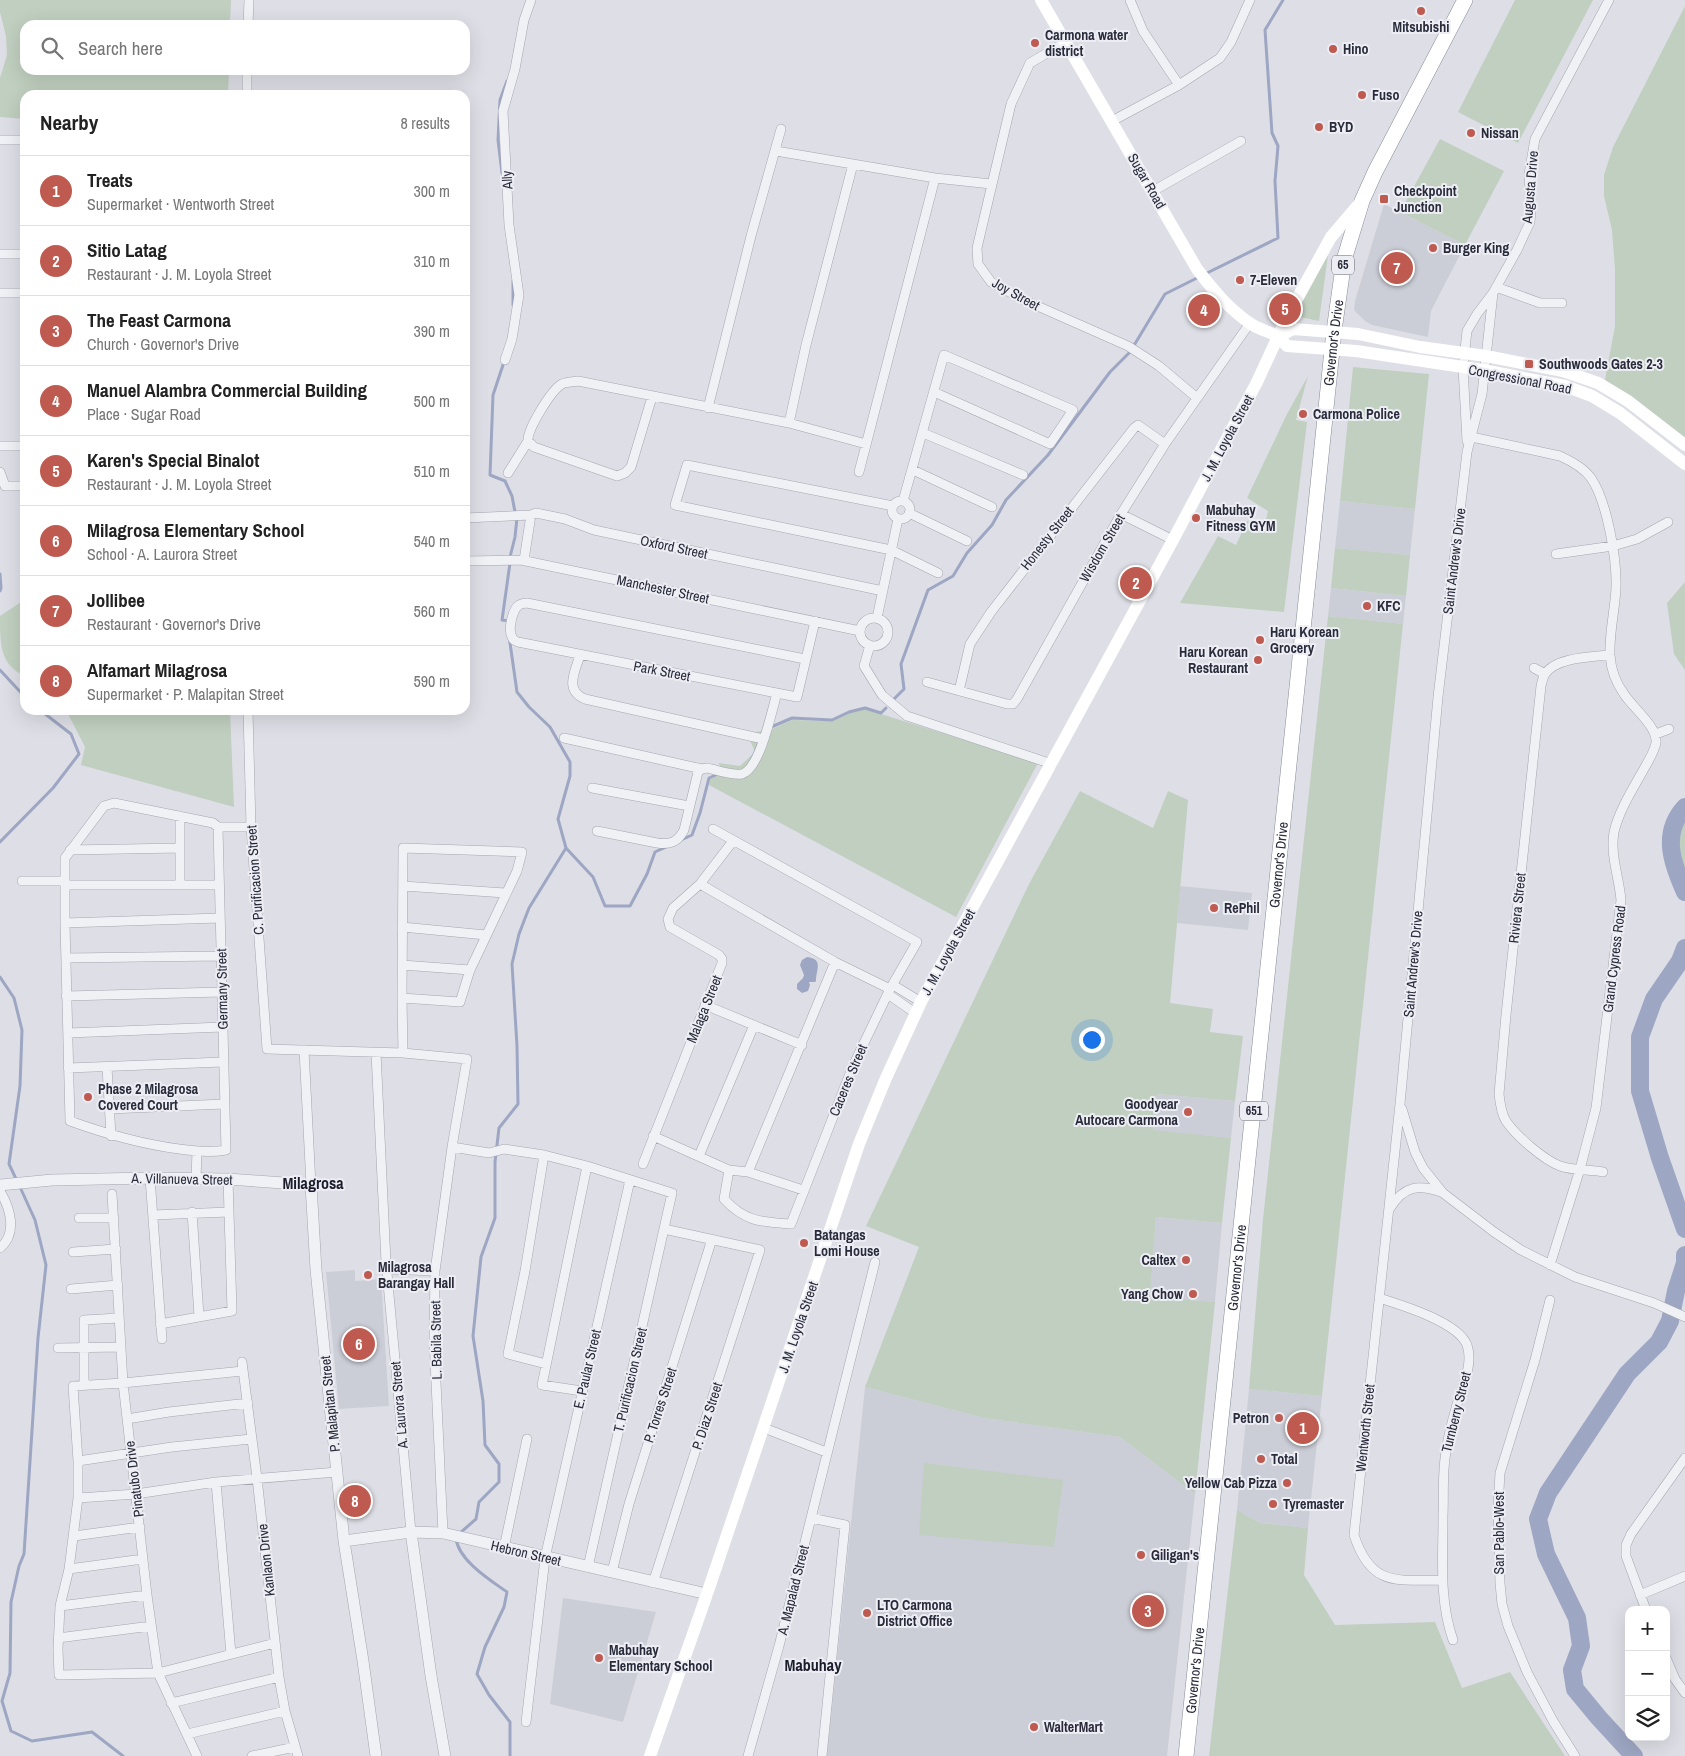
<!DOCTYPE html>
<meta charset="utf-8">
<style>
:root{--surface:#fff;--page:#f6f6f6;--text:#222;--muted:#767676;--line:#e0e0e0;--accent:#be5a50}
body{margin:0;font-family:"Archivo Narrow",sans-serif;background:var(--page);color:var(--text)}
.controls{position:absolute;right:15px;bottom:15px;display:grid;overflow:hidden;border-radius:10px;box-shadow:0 5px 20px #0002}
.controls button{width:45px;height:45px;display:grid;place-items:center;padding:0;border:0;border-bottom:1px solid var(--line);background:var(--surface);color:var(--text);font:25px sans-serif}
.you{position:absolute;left:1091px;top:1039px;width:18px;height:18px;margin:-12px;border:4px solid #fff;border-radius:50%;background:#1a73e8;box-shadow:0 0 0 8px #1a73e833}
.badge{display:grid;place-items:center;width:32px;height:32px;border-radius:50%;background:var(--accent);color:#fff;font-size:16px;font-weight:700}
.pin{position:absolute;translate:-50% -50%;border:2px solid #fff;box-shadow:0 1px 5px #0006}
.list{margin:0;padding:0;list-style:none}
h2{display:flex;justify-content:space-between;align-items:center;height:65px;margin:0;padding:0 20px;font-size:21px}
h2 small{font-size:16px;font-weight:400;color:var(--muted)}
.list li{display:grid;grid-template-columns:32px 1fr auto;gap:15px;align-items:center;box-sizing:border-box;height:70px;padding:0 20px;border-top:1px solid var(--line)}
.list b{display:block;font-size:19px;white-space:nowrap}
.list p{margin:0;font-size:16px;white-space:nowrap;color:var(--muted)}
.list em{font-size:16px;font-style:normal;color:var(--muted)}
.icon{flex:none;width:28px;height:28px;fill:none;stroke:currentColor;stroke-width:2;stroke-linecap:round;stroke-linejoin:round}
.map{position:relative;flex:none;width:1685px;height:1756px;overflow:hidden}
.search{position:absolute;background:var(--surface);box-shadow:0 5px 20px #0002;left:20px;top:20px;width:450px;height:55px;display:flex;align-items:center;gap:12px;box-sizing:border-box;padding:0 18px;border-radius:15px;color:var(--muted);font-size:19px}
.panel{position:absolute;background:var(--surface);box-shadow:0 5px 20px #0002;left:20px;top:90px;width:450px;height:625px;border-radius:15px}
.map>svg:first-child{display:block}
.built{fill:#ccced7}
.green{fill:#c0cfc0}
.water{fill:#9da6c2}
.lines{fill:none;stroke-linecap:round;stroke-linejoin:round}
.stream{stroke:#9da6c2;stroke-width:3}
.river{stroke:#9da6c2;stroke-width:18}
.minor-casing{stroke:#a4a5af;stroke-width:10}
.tertiary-casing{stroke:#a4a5af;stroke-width:12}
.trunk-casing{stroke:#878a9b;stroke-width:16}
.minor{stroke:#f0f1f5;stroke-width:9}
.tertiary{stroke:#f0f1f5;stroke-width:11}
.secondary{stroke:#fff;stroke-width:12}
.trunk{stroke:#fff;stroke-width:15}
.poi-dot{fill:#be5a50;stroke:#edeef4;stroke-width:2}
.labels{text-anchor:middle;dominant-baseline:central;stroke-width:4;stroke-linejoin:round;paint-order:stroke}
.shield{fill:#edeef4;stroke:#646672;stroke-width:1}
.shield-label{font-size:12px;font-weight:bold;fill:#292b3b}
.poi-label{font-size:14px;font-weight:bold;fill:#292b3b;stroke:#edeef4;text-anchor:start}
.street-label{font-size:14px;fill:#292b3b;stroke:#edeef4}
.quarter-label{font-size:16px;font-weight:bold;fill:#1b1d2c;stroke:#edeef4}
</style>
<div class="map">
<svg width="1685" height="1756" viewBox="0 0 1685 1756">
<rect width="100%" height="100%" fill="#dedfe6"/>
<path class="built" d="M1384 204 1465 245 1431 311 1428 337 1372 325 1365 321 1354 310 1355 301Z
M1340 501 1415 509 1410 555 1335 548Z
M1331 588 1406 596 1403 624 1328 616Z
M1180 886 1252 893 1248 930 1177 923Z
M1157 1094 1235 1101 1231 1138 1153 1131Z
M1156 1217 1222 1223 1215 1302 1150 1297Z
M355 1270V1281L381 1279 389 1406 339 1409 326 1272Z
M865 1387 984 1418 1120 1437 1195 1494 1167 1756H827Z
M1249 1389 1322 1396 1308 1528 1260 1523 1237 1510Z
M563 1598 656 1612 623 1722 550 1704Z"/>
<path class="green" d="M0 0H231L230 25H25V70H229L228 95H25V119L0 117V78L7 55 6 36 0 12Z
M1515 0H1593L1518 143 1458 112Z
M1685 6V442L1605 380 1615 326V269L1612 230 1604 196V175L1613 147Z
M1440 139 1504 171 1465 245 1400 212Z
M1328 255 1319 321 1295 316Z
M1353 367 1429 374 1415 509 1340 501Z
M1308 376 1296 420 1307 422 1284 612 1180 603 1218 536 1236 545 1247 521 1264 528 1268 511 1247 498 1287 414Z
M1335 548 1410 555 1406 596 1331 588Z
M1685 582V670L1674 654 1667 603Z
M24 600H25V676C0 665 0 645 0 616Z
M1328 616 1403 624 1322 1396 1249 1389 1263 1219Z
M865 709 1038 763 956 917 709 785 710 779 721 774 719 763 740 766 755 752 747 733 770 730 792 720 832 721 850 713Z
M66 710H230L234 807 81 765 85 747Z
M1080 791 1153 828 1168 791 1188 800 1170 1003 1213 1009 1210 1032 1243 1036 1235 1101 1157 1094 1153 1130 1231 1138 1222 1223 1156 1217 1150 1297 1215 1302 1195 1494 1120 1437 984 1418 865 1387 919 1247 866 1226 1029 884Z
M1685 807V871L1674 867C1670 843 1668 826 1685 807Z
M924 1463 1063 1480 1054 1547 919 1535Z
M1237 1510 1260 1523 1308 1528 1304 1575 1335 1625 1435 1622 1462 1688 1510 1672 1565 1756H1209Z"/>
<path class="water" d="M807 957C824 959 816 970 816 981L815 982H809L810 985 808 991 802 993 797 989V984L803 978 804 975 800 965 802 960Z"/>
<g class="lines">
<path class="stream" d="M502 173 498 140 500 100 507 81
M1205 274 1278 238 1275 181 1278 146 1272 133 1265 30 1283 0
M513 281V305
M504 362 493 395 490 475 505 481 512 496 515 512
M510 557 515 537 517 518
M0 574 1 588 0 591
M509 623V621L502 620 510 563
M509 636 517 692 529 707 550 727 570 762V776L558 819 566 848 593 877 605 906H630L647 874 655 852 666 847
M0 670 25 697
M894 699 904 689 901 664 928 590 953 576 967 553 992 525 1006 500 1048 455 1110 372 1130 352 1165 294 1199 277
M769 728 792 718 832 720 849 712 865 708 881 713 886 708
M681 840 692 835 700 813 709 778 720 773
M0 842 53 788 79 754 71 734 40 710
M0 977 14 998 22 1030 20 1086 9 1164 17 1181
M20 1187 35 1220 46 1265 38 1338 24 1554 19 1566 11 1602 10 1673 2 1701 11 1731 32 1741 92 1732 123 1756
M460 1533 476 1519 479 1502 499 1482V1464L485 1445 483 1401 473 1336 481 1257 495 1218V1162L499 1128 518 1104 517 1046 512 964 519 934 529 908 566 848
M456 1538C458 1560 490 1580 507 1592L504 1607 485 1647 477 1674 489 1695 510 1722V1756"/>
<path class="river" d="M1685 807C1661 833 1672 863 1685 892
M1685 948 1680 961 1654 999 1640 1037V1091L1660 1158 1685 1229
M1634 1756 1599 1718 1575 1689 1572 1670 1581 1646 1577 1618 1546 1554 1538 1519 1548 1493 1627 1374 1659 1342 1670 1321 1676 1291 1685 1263V1255"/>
<g class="minor-casing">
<path id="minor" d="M1130 0 1143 31 1179 85
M248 25 249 0
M1066 42 1030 63 1011 104 977 248 978 264 991 282 1026 301 1128 346 1159 366 1197 398
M247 95V70
M1112 121 1179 85 1220 58 1231 42 1250 0
M0 140H25
M776 151 935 178 991 184
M1153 191 1241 141
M0 254H25
M1496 287 1540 303H1562
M0 293H25
M505 360 512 339 519 295 509 225 503 111 515 69 524 20 531 0
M652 397 631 467 625 473 617 476 534 447 528 441C527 430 551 390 562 384 566 382 573 382 578 381L789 423 866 444
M708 408 751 236 781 129
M789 423 806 345 853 164
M923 433 1023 475
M1467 436 1560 456C1571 461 1584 468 1591 478 1607 501 1617 559 1616 588 1615 610 1609 633 1610 655 1611 669 1616 683 1624 694 1633 708 1658 727 1656 743 1654 752 1649 760 1645 767 1634 787 1619 810 1614 832 1610 855 1619 877 1621 900L1596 1108 1580 1169 1550 1265
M1467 441 1463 368 1467 331 1477 314 1493 293 1517 250 1530 222 1531 211 1529 174 1535 139 1609 0
M0 446H25
M913 470 992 507
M0 472 5 486H25
M859 472 935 178
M508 473 528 441
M903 501 944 355 1073 410 1050 444 934 392
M892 510a9 9 0 1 1 18 0a9 9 0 1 1-18 0Z
M893 506 687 465 675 505 891 550 938 573
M909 513 967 541
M1121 514 1173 540
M465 518 531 515 536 513 565 519 594 530 883 591
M1556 554 1613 546 1637 539 1668 522
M524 560 531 515
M465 561 521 560 860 631
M877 618 898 519
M860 632a14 14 0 1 1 28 0a14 14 0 1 1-28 0Z
M870 645 864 666 882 695 907 716 1052 764
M580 655C575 672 564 690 585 699L763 739
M805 659 527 603C525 603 520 604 519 605 512 610 508 630 512 637 513 640 515 641 518 642L797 697 815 621
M1534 668 1545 674
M927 682 1007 704H1013L1017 699 1121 514 1165 444 1250 323
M959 691 970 644 991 612 1134 428 1138 425 1165 444
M248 710 251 827 267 1049 403 1053 467 1059 452 1147 435 1271 434 1339 443 1533
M1656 734 1669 729
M564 738 702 769
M592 788 689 806
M218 827 226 1150C210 1153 194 1151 179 1149 141 1144 106 1134 70 1121L65 923V858L104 806 114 803 213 823 218 827H251
M713 829 917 942 890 989 853 1066 791 1224C762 1222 745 1222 724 1199L729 1170
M597 831 657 843C670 845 678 842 684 830L698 772 702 769 707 768C717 770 733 776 742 774 760 769 772 710 777 693
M70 850 180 848
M22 881H65
M700 884 835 962 890 989
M65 885H219
M180 885V816
M403 886 505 893
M65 923 220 918
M402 927 486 935
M66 958 221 956
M402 965 470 970
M893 985 921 1002
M888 994 915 1013
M66 996 222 992
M402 998 460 1002 470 970 517 871 522 852 403 848 402 998 403 1053
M705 1005 802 1045
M68 1033 223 1027
M304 1050 311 1185
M376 1053 386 1262 411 1532
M107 1067 111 1136
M68 1068 223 1062
M110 1109 224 1104
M1402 1109 1415 1152 1423 1168 1443 1193 1494 1232 1521 1250 1575 1277 1654 1303 1685 1317
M653 1136 729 1170 748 1172 803 1190
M452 1147 489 1153 504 1149 544 1155 587 1166 672 1193 588 1567
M544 1155 525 1271 508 1354 546 1364
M699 1156 754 1025
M643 1164 722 963V959L719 955 670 927 668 919 673 908 700 884 733 841
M748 1172 835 962
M1603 1172C1589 1169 1574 1171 1560 1166 1544 1160 1516 1136 1506 1121 1501 1113 1500 1103 1499 1094L1506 1015 1541 686C1542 682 1543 677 1545 674 1556 657 1592 657 1610 655
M150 1178 162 1339
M196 1179 197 1151
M0 1191C10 1208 18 1233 0 1248
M112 1194 123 1383 147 1595 158 1673 197 1756
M1390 1208C1404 1186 1418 1184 1441 1192
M192 1212 199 1316
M153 1215 229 1212
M79 1218H114
M73 1252 116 1249
M387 1269 435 1271
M71 1289 118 1285
M1379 1298C1401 1305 1458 1322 1467 1345 1474 1365 1461 1389 1456 1408 1452 1422 1448 1437 1446 1452 1442 1473 1444 1495 1443 1516 1443 1558 1439 1600 1453 1640
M1550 1300 1535 1360 1500 1473 1498 1507 1500 1583 1502 1604 1508 1626 1527 1672 1553 1721 1575 1756
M160 1324 232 1311 228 1179
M58 1348 121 1347
M242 1362 257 1478 279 1677 285 1711 298 1756
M243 1371 123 1383 73 1386 78 1461V1498L69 1569 60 1606 58 1649 59 1675 158 1673 275 1643
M84 1385V1320L119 1318
M582 1391 542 1385 587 1166
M127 1419 169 1412 248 1403
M764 1428 826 1452
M78 1461 172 1447 251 1439
M216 1482 231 1654
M78 1498 136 1494 216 1482 337 1472
M811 1518 845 1525 822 1756
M74 1536 140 1527
M504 1548 527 1439
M69 1569 143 1559
M612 1572 629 1504 712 1239
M1442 1580C1396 1580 1371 1587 1354 1535L1400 1104 1438 697 1467 452 1482 394 1493 293
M653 1583 760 1250 664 1229
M1640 1595 1685 1576
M60 1606 147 1595
M1646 1610 1626 1556V1545L1631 1534 1685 1458
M58 1638 151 1626
M1666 1658 1675 1679 1685 1693
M171 1703 279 1677
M526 1722 545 1558 630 1180
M187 1734 285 1711
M252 1756 295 1747
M748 1756 779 1646 875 1262"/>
</g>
<g class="tertiary-casing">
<path id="tertiary" d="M0 1185 52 1180 150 1178 228 1179 311 1185 316 1270 344 1541 363 1661 376 1756
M411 1532 431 1676 445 1756
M344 1541 411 1532 443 1533 707 1594"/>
</g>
<g class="trunk-casing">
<g id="trunk">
<path id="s1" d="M1186 1756 1334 331 1344 260 1362 201 1375 172 1465 0"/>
</g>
</g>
<use href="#minor" class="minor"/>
<use href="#tertiary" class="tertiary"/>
<path class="secondary" d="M1041 0 1197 269C1213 290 1229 309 1251 324 1260 330 1271 332 1279 337 1282 339 1284 343 1287 346L1356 351 1483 370 1565 386 1592 396 1620 413 1685 464
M1278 337 1293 329 1358 334 1420 347 1486 356 1563 371 1598 383 1628 401 1685 445
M650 1756 707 1594 859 1144 886 1078 921 1002 1173 540 1257 382 1288 315 1331 237 1360 203"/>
<use href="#trunk" class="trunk"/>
</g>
<g class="poi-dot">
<circle cx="1421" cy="11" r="5"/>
<circle cx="1035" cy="43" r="5"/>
<circle cx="1333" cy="49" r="5"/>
<circle cx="1362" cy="95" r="5"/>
<circle cx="1319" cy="127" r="5"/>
<circle cx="1471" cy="133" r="5"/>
<rect x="1379" y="194" width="10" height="10" rx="2.5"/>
<circle cx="1433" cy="248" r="5"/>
<circle cx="1240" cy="280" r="5"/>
<rect x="1524" y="359" width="10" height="10" rx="2.5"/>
<circle cx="1303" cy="414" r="5"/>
<circle cx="1196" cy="518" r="5"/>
<circle cx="1367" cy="606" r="5"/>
<circle cx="1260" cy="640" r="5"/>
<circle cx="1258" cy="660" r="5"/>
<circle cx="1214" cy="908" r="5"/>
<circle cx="88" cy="1097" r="5"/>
<circle cx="1188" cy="1112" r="5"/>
<circle cx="804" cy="1243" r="5"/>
<circle cx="1186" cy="1260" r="5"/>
<circle cx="368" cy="1275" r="5"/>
<circle cx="1193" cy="1294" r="5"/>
<circle cx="1279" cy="1418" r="5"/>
<circle cx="1261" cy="1459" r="5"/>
<circle cx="1287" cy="1483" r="5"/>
<circle cx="1273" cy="1504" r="5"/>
<circle cx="1141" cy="1555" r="5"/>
<circle cx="867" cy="1613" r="5"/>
<circle cx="599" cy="1658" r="5"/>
<circle cx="1034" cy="1727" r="5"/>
</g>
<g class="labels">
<g class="shield">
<rect x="1332" y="255.5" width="22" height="19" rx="4"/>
<rect x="1240" y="1101.5" width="28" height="19" rx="4"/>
</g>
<g class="shield-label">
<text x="1343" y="265">65</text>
<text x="1254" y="1111">651</text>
</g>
<g class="poi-label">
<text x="1421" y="27" text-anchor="middle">Mitsubishi</text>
<text x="1045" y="35">Carmona water<tspan x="1045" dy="16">district</tspan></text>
<text x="1343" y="49">Hino</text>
<text x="1372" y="95">Fuso</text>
<text x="1329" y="127">BYD</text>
<text x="1481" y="133">Nissan</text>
<text x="1394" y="191">Checkpoint<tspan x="1394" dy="16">Junction</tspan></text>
<text x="1443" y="248">Burger King</text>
<text x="1250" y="280">7-Eleven</text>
<text x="1539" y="364">Southwoods Gates 2-3</text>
<text x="1313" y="414">Carmona Police</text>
<text x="1206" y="510">Mabuhay<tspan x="1206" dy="16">Fitness GYM</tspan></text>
<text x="1377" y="606">KFC</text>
<text x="1270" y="632">Haru Korean<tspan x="1270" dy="16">Grocery</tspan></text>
<text x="1248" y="652" text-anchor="end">Haru Korean<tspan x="1248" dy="16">Restaurant</tspan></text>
<text x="1224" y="908">RePhil</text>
<text x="98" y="1089">Phase 2 Milagrosa<tspan x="98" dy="16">Covered Court</tspan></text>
<text x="1178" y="1104" text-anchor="end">Goodyear<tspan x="1178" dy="16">Autocare Carmona</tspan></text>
<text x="814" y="1235">Batangas<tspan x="814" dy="16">Lomi House</tspan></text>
<text x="1176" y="1260" text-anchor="end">Caltex</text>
<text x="378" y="1267">Milagrosa<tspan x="378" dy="16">Barangay Hall</tspan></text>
<text x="1183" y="1294" text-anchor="end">Yang Chow</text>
<text x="1269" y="1418" text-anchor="end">Petron</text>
<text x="1271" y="1459">Total</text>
<text x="1277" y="1483" text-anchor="end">Yellow Cab Pizza</text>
<text x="1283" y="1504">Tyremaster</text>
<text x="1151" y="1555">Giligan's</text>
<text x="877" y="1605">LTO Carmona<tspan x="877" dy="16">District Office</tspan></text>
<text x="609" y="1650">Mabuhay<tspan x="609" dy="16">Elementary School</tspan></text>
<text x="1044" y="1727">WalterMart</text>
</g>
<g class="street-label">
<text transform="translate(507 180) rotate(-93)">Ally</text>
<text transform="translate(1147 181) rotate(60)">Sugar Road</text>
<text transform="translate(1530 187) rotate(-85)">Augusta Drive</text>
<text transform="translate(1016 294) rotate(29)">Joy Street</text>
<text stroke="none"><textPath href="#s1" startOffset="1421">Governor's Drive</textPath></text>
<text transform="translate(1520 379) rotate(11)">Congressional Road</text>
<text transform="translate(1227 438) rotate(-62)">J. M. Loyola Street</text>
<text transform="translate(1047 538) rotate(-52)">Honesty Street</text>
<text transform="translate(674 547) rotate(12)">Oxford Street</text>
<text transform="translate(1102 548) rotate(-60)">Wisdom Street</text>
<text transform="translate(1454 561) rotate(-83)">Saint Andrew's Drive</text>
<text transform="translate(663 589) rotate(12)">Manchester Street</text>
<text transform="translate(662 671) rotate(11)">Park Street</text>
<text stroke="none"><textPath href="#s1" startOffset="896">Governor's Drive</textPath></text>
<text transform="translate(255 880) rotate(-94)">C. Purificacion Street</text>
<text transform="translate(1517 908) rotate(-84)">Riviera Street</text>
<text transform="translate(948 952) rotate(-61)">J. M. Loyola Street</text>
<text transform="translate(1614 959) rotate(-83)">Grand Cypress Road</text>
<text transform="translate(1413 964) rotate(-85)">Saint Andrew's Drive</text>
<text transform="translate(222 989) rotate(-91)">Germany Street</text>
<text transform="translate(704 1009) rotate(-68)">Malaga Street</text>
<text transform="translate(848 1080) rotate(-67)">Caceres Street</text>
<text transform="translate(182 1179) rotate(1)">A. Villanueva Street</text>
<text stroke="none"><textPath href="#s1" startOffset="491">Governor's Drive</textPath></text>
<text transform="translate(798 1327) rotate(-71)">J. M. Loyola Street</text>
<text transform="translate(436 1340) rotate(-91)">L. Babila Street</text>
<text transform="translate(587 1369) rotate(-77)">E. Paular Street</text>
<text transform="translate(630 1380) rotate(-77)">T. Purificacion Street</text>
<text transform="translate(330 1404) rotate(-96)">P. Malapitan Street</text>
<text transform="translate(399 1405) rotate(-95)">A. Laurora Street</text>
<text transform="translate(660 1405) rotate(-72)">P. Torres Street</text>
<text transform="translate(1456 1412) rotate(-76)">Turnberry Street</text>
<text transform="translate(707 1416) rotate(-72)">P. Diaz Street</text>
<text transform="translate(1365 1428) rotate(-84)">Wentworth Street</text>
<text transform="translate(134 1479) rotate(-97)">Pinatubo Drive</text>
<text transform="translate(1499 1533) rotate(-90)">San Pablo-West</text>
<text transform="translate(526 1553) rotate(13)">Hebron Street</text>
<text transform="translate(266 1560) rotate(-96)">Kanlaon Drive</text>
<text transform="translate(793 1590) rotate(-76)">A. Mapalad Street</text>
<text stroke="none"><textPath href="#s1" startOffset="86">Governor's Drive</textPath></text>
</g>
<g class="quarter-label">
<text x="313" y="1183">Milagrosa</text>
<text x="813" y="1665">Mabuhay</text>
</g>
</g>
</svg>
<div class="controls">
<button>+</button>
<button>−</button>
<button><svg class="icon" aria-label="layers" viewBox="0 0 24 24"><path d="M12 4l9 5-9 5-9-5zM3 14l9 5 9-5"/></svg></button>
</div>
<div class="you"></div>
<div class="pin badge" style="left:1303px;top:1428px">1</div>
<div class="pin badge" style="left:1136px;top:583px">2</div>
<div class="pin badge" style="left:1148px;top:1611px">3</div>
<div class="pin badge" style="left:1204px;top:310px">4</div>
<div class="pin badge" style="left:1285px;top:309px">5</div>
<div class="pin badge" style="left:359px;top:1344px">6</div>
<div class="pin badge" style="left:1397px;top:268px">7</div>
<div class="pin badge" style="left:355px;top:1501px">8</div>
<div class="search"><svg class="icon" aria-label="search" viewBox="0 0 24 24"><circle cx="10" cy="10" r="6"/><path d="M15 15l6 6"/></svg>Search here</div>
<section class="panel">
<h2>Nearby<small>8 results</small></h2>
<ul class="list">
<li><span class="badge">1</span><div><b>Treats</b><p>Supermarket · Wentworth Street</p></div><em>300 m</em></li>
<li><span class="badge">2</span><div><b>Sitio Latag</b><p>Restaurant · J. M. Loyola Street</p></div><em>310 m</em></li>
<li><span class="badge">3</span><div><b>The Feast Carmona</b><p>Church · Governor's Drive</p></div><em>390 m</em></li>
<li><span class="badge">4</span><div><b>Manuel Alambra Commercial Building</b><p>Place · Sugar Road</p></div><em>500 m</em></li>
<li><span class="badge">5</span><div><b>Karen's Special Binalot</b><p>Restaurant · J. M. Loyola Street</p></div><em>510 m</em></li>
<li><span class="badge">6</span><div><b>Milagrosa Elementary School</b><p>School · A. Laurora Street</p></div><em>540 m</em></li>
<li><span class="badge">7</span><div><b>Jollibee</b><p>Restaurant · Governor's Drive</p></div><em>560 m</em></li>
<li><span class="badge">8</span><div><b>Alfamart Milagrosa</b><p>Supermarket · P. Malapitan Street</p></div><em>590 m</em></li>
</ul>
</section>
</div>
